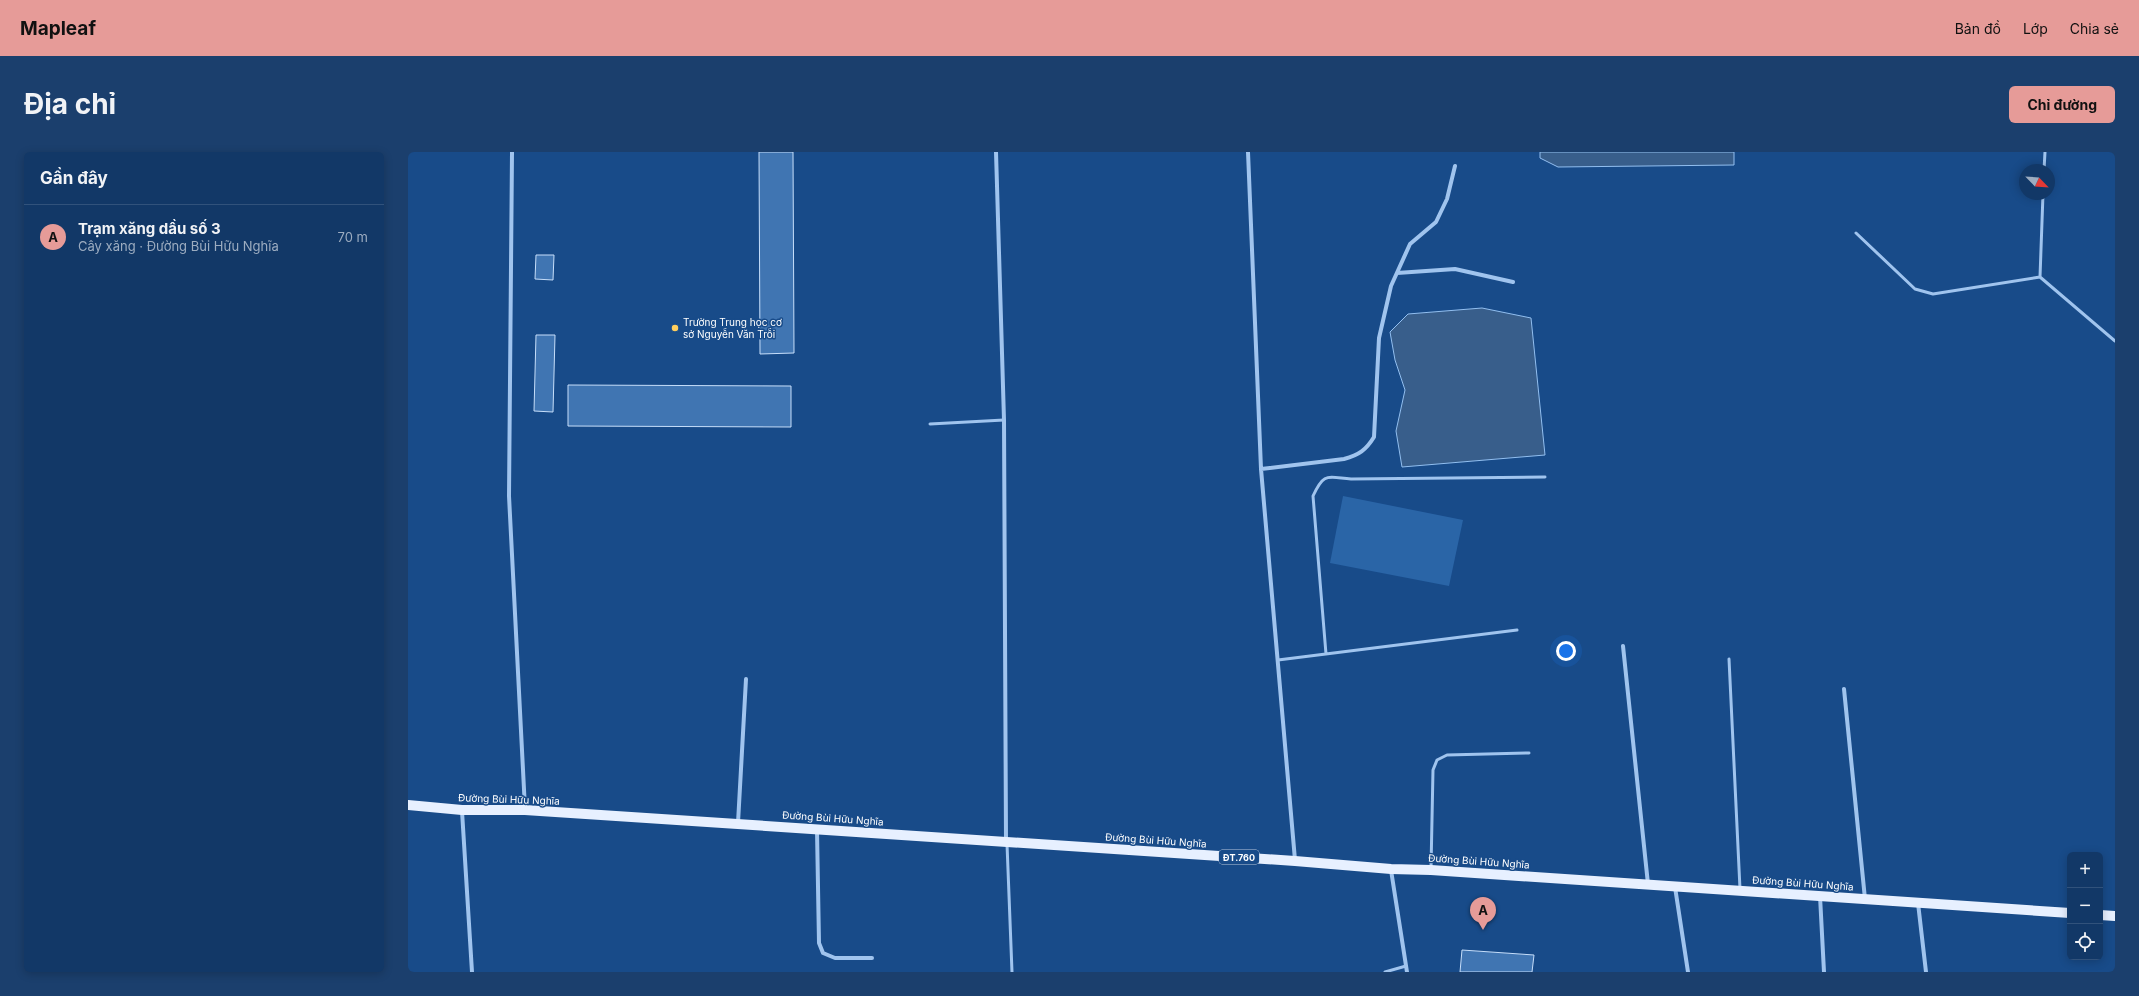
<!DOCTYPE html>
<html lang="vi">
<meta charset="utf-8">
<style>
:root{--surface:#123867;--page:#1b3f6d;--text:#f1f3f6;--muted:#9cacc0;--line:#31527b;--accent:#e69b98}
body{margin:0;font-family:Inter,sans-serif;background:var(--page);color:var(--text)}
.controls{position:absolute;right:12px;bottom:12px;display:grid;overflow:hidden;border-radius:6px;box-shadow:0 2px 10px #0003}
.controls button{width:36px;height:36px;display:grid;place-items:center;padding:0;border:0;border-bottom:1px solid var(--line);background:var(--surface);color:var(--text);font:20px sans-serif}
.compass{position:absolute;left:1611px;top:12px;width:36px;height:36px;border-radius:50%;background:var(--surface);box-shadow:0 2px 10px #0003;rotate:115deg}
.you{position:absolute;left:1158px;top:499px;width:14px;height:14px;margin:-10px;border:3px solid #fff;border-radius:50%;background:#1a73e8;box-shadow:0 0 0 6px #1a73e833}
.badge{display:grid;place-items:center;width:26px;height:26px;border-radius:50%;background:var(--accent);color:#111;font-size:13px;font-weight:700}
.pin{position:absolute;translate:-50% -33px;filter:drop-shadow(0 1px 2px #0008)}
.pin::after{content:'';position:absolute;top:21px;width:14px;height:12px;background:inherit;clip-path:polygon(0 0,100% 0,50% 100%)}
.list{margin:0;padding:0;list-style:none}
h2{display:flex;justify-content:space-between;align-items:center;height:52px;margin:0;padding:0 16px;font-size:17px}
h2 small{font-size:13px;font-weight:400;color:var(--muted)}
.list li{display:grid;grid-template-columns:26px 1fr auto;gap:12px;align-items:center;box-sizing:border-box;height:64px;padding:0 16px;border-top:1px solid var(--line)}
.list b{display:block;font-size:15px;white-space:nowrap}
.list p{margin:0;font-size:13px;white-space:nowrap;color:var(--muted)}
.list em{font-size:13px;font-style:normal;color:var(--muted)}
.icon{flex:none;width:22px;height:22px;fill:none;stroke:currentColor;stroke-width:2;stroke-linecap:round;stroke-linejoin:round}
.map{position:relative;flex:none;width:1707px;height:820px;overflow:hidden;border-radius:6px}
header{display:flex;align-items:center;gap:24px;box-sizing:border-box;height:56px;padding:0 20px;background:var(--accent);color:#111}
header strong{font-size:19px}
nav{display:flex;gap:22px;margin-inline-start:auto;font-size:14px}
.intro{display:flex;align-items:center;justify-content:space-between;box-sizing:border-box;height:96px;padding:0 24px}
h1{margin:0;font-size:28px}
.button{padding:10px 18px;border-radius:6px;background:var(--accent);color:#111;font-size:14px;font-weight:700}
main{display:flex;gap:24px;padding:0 24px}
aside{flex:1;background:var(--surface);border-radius:6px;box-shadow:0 2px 10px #0003}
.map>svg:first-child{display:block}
.green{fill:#2a65a7}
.water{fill:#385e8b;stroke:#92bff0}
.building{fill:#4075b2;stroke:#c6defa}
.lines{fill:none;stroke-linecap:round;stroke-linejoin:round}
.service{stroke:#a0c4ee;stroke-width:3}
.minor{stroke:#a0c4ee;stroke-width:4}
.primary{stroke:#e7f0ff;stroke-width:10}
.poi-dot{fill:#ffce5d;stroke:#184b89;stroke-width:1.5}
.labels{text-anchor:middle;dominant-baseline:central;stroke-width:3;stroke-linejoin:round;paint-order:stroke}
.shield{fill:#184b89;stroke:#bac9dc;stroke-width:1}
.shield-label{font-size:9px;font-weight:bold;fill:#fff}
.poi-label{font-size:10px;fill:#fff;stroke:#184b89;text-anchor:start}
.street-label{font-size:10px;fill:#fff;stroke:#184b89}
</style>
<header>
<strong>Mapleaf</strong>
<nav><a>Bản đồ</a><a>Lớp</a><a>Chia sẻ</a></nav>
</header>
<div class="intro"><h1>Địa chỉ</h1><a class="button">Chỉ đường</a></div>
<main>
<aside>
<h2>Gần đây<small></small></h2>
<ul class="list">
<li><span class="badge">A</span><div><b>Trạm xăng dầu số 3</b><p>Cây xăng · Đường Bùi Hữu Nghĩa</p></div><em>70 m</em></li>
</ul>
</aside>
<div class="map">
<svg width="1707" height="820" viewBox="0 0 1707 820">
<rect width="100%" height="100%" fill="#184b89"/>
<path class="green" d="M935 344 1055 368 1041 434 922 411Z"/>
<path class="water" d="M1132 0H1326V13L1150 15 1132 6Z
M1074 156 1123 166 1137 303 994 315 988 279 997 238 987 208 982 180 1000 162Z"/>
<path class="building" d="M351 0H385L386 201 352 202Z
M128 103H146L145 128 127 127Z
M128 183H147L145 260 126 259Z
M160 233 383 234V275L160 274Z
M1054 798 1126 803 1124 820H1052Z"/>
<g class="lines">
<path class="service" d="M1636 18 1637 0
M1635 42 1632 125 1707 189
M1448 81 1507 137 1525 142 1632 125
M522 272 596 268
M918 502 905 344C916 320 919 325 943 327L1137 325
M1321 507 1332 737
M870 508 1109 478
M599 692 604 820
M1023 716 1025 618 1029 608 1039 603 1121 601
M977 820 998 814"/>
<path class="minor" d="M104 0 101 344 117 657
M588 0 596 268 598 689
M840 0 853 317 887 708
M989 121 1047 117 1105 130
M853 317 936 307C951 303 958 298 966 285L971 186 983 134 1002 92 1028 70 1039 47 1047 14
M1215 494 1240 732
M1436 537 1457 747
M54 659 64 820
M330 671 338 527
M409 678 411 791 415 801 427 806H464
M983 718 999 820
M1267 735 1280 820
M1412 744 1416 820
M1510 751 1518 820"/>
<path class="primary" d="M0 653 54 658H117L887 709 983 717 1023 718 1662 761
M1692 763 1707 764"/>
</g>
<circle class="poi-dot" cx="267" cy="176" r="4"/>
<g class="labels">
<rect class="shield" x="811" y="698" width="40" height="14" rx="3"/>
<g class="shield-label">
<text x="831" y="705">ĐT.760</text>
</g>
<g class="poi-label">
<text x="275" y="170">Trường Trung học cơ<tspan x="275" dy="12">sở Nguyễn Văn Trỗi</tspan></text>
</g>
<g class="street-label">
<text transform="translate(101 647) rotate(2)">Đường Bùi Hữu Nghĩa</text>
<text transform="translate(425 666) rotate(4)">Đường Bùi Hữu Nghĩa</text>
<text transform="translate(748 688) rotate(4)">Đường Bùi Hữu Nghĩa</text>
<text transform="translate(1071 709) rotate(4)">Đường Bùi Hữu Nghĩa</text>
<text transform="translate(1395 731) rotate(4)">Đường Bùi Hữu Nghĩa</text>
</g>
</g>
</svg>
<div class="controls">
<button>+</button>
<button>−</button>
<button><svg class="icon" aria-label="locate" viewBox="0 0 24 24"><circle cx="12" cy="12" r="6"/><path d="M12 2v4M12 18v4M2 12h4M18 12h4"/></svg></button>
</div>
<svg class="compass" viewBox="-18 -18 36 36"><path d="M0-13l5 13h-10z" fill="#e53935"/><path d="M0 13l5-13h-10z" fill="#9cacc0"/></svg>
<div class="you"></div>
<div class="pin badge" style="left:1075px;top:778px">A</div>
</div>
</main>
